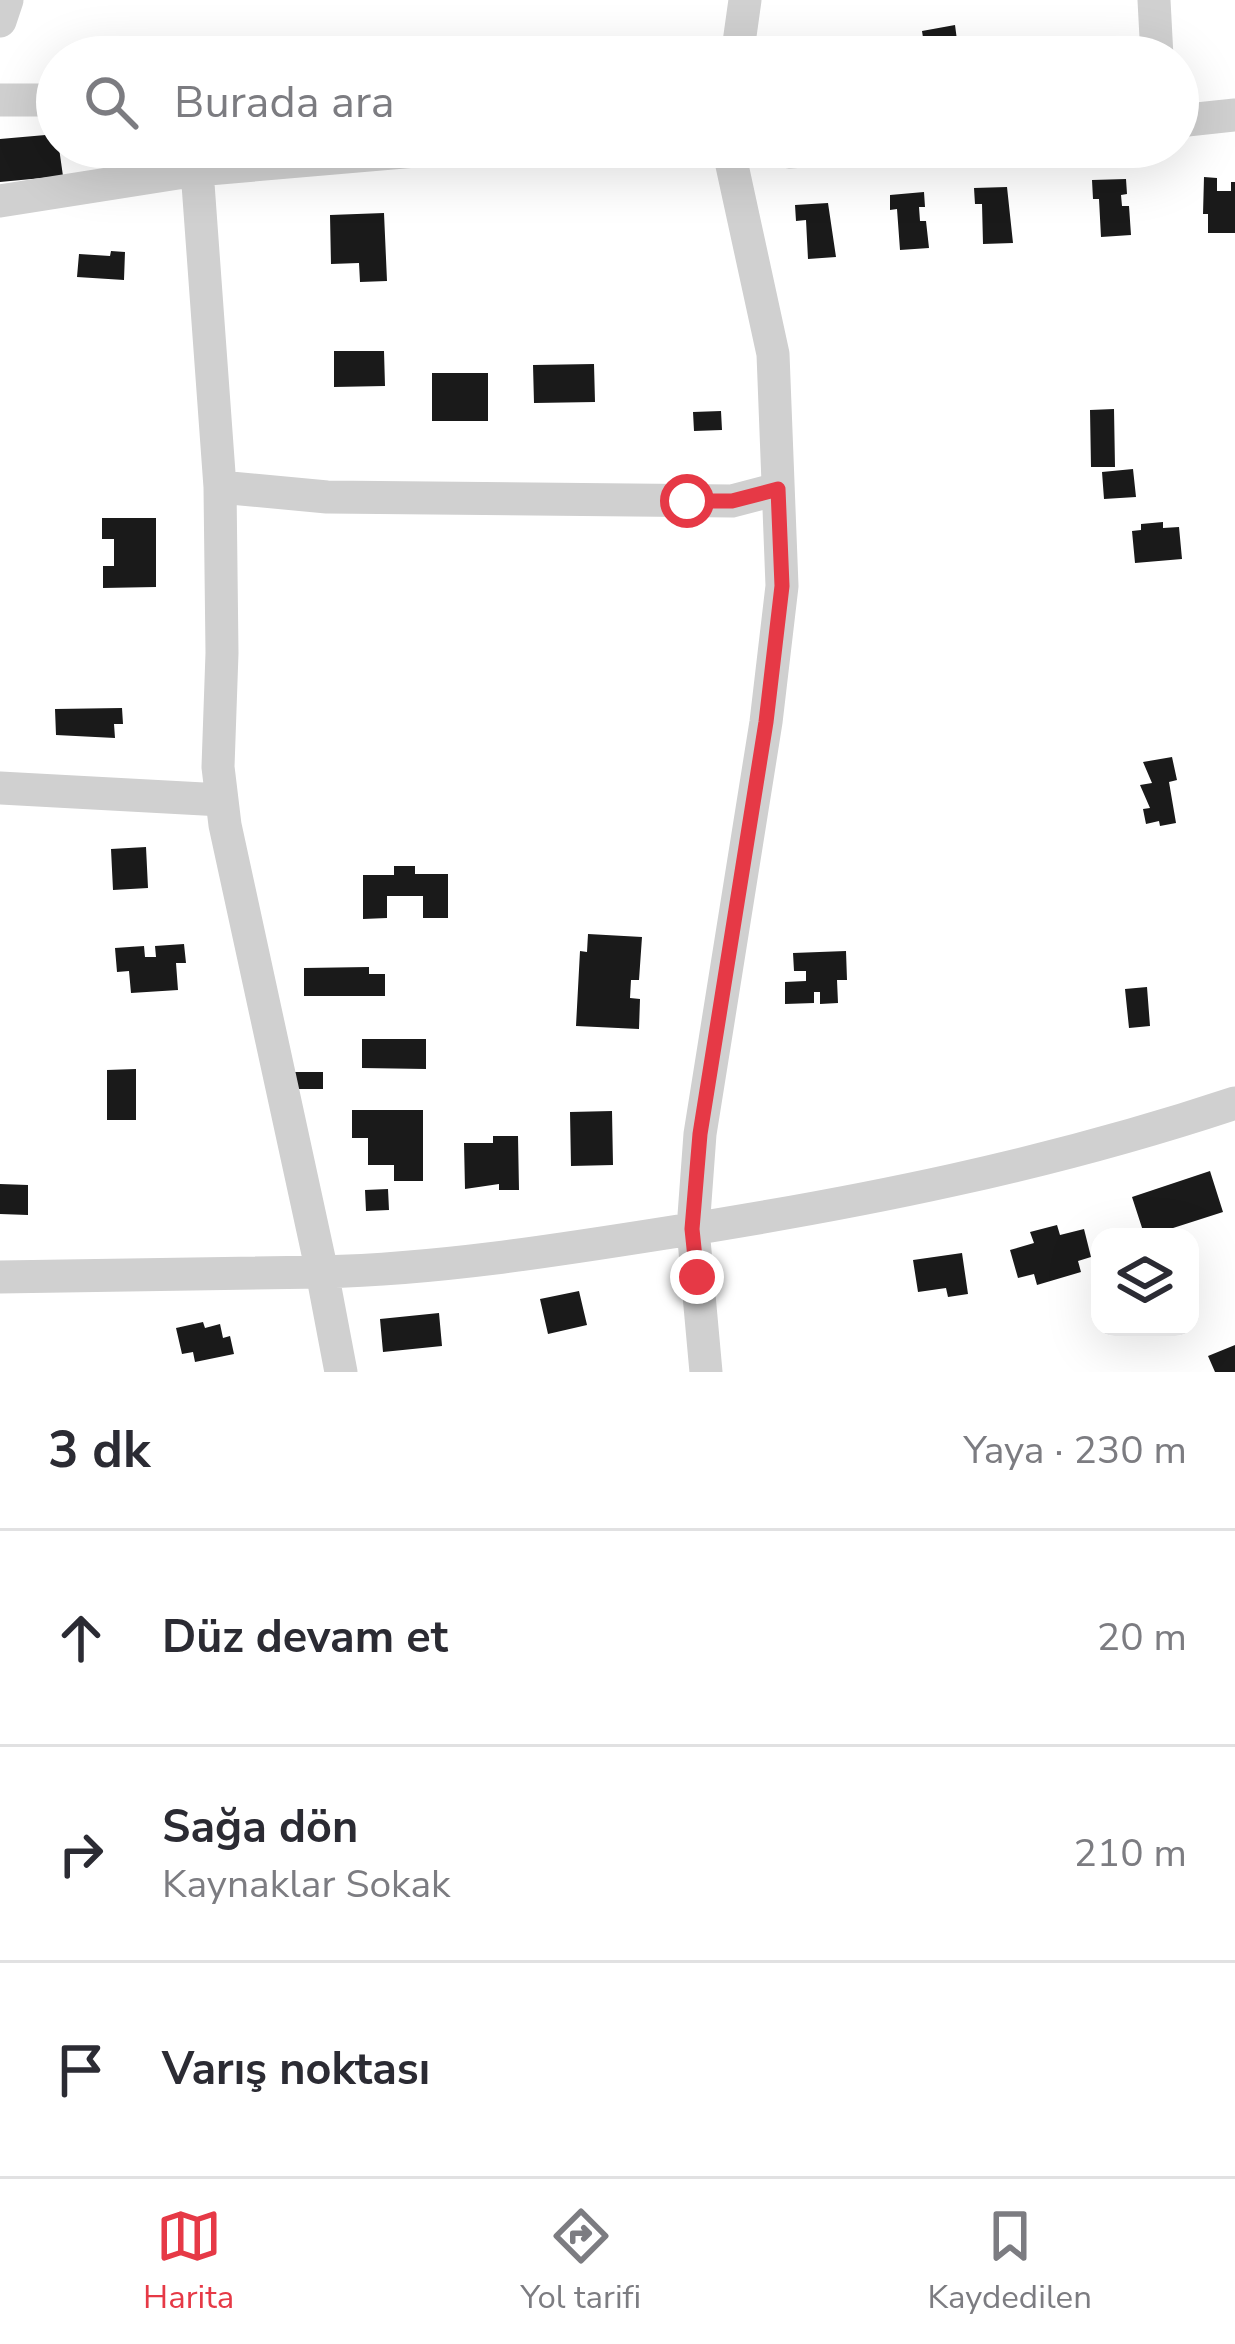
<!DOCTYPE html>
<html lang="tr">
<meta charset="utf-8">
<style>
:root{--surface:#fff;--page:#f7f7f7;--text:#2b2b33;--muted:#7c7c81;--line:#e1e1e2;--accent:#e63946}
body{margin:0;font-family:"Nunito Sans",sans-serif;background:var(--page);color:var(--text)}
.controls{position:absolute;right:36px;bottom:36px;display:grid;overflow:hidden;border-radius:24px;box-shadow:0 12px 48px #0002}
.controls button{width:108px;height:108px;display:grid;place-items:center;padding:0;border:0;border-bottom:3px solid var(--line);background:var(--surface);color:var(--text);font:60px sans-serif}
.stop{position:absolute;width:36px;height:36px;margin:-27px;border:9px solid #e63946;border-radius:50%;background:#fff}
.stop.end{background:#e63946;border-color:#fff;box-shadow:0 3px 12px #0008}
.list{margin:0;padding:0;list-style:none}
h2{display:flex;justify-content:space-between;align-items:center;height:156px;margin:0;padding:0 48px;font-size:51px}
h2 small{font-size:39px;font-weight:400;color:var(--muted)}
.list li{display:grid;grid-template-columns:78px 1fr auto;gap:36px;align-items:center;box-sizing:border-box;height:216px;padding:0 48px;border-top:3px solid var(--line)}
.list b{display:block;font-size:45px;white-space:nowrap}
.list p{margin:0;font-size:39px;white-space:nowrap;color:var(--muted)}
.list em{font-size:39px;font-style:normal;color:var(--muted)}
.icon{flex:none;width:66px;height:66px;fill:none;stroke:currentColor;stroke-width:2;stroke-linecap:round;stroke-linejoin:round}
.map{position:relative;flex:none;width:1235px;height:1372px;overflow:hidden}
.search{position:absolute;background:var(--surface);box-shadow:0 12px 48px #0002;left:36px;right:36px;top:36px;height:132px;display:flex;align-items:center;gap:30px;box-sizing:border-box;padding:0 42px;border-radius:66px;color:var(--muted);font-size:45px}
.sheet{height:804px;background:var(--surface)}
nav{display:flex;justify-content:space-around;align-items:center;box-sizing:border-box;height:168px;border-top:3px solid var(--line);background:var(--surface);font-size:33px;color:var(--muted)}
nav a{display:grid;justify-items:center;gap:6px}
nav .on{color:var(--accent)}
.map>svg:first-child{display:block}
.building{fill:#1a1a1a}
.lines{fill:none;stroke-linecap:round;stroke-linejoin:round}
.minor{stroke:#d0d0d0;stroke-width:33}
.route{stroke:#e63946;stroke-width:15}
</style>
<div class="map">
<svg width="1235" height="1372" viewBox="0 0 1235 1372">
<rect width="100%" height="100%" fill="#fff"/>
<path class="building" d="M955 25 959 55 926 57 922 31Z
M1101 38 1103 57H1047L1045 42 1074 39V46L1086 45 1085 40Z
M57 134 63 176 0 182V139Z
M1204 177 1217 178V191H1231V182H1235V233H1208V214H1203Z
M1126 179 1127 194 1121 195 1122 206H1129L1131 235 1101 237 1099 199H1093L1092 180Z
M1007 187 1013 243 983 244 982 204H975L974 188Z
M924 192 925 207H919L920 221H926L929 248 900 250 897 209 890 210V195Z
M828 203 836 257 808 259 806 220 796 221 795 205Z
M384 213 387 281 360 282 359 263 331 264 330 215Z
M111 251 125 252 124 280 77 277 79 254 110 256Z
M334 351H384L385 386 334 387Z
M594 364 595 402 534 403 533 365Z
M432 373H488V421H432Z
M1114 409 1115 467H1091L1090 410Z
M721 411 722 430 694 431 693 412Z
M1133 469 1136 497 1104 499 1102 472Z
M102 518H156V587L103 588V566H114V539H102Z
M1163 522V528L1179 527 1182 559 1135 563 1132 531 1141 530V524Z
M122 708 123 724H114L115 738 56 735 55 709Z
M1172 757 1177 780 1169 782 1176 823 1160 826 1159 821 1146 824 1143 809 1150 808 1140 785 1152 783 1143 762Z
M146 847 148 888 113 890 111 849Z
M394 866H415V874H448V918H423V896H387V918L363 919V875H394Z
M588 934 642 937 639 980H631L630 998 640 999 639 1029 576 1026 580 951 587 952Z
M184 944 186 963H176L178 990 131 993 129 971 117 972 115 948 144 946 145 957H156L155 946Z
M846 951 847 980H837L838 1003 820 1004V992H814V1003L785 1004V982L806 981V971H794L793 953Z
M369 967V974H385V996H304V968Z
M1147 987 1150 1026 1129 1028 1125 989Z
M362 1039H426V1069L362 1068Z
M136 1069V1120H107V1070Z
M285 1072H323V1089H286Z
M352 1110H423V1181H394V1165H368V1138H352Z
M612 1111 613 1165 571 1166 570 1112Z
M493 1136H518L519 1190H499V1184L465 1189 464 1143H493Z
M1210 1171 1223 1212 1145 1237 1132 1197Z
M0 1184 28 1185V1215L0 1214Z
M388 1189 389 1210 366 1211 365 1190Z
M1057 1225 1060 1235 1084 1229 1091 1257 1078 1261 1081 1272 1037 1285 1034 1274 1018 1278 1010 1250 1034 1243 1030 1232Z
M962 1253 968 1294 948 1297 946 1288 918 1292 913 1260Z
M579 1291 587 1325 548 1334 540 1299Z
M439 1313 442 1346 383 1352 380 1319Z
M203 1322 205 1328 220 1324 223 1338 230 1336 234 1354 195 1362 193 1352 182 1354 176 1328Z
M1235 1345V1372H1215L1208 1356Z"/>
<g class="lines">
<path class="minor" d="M1154 0 1157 57
M0 21 7 0
M737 57 745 0
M0 100H57
M1178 121 1235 115
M766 147 789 152 866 147
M197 170 220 487 327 497 732 501 778 489
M0 201 197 170 462 147
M220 487 222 653 218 767 225 825 322 1272C438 1269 552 1251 666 1233 859 1203 1049 1165 1235 1103
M0 788 222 800
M0 1277 322 1272 341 1372
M706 1372 693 1229 700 1134 766 722 782 586 773 354 728 147"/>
</g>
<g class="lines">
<path class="route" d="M687 501H732L778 489 782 586 766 722 700 1134 692 1229 697 1277"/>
</g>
</svg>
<div class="controls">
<button><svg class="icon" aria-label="layers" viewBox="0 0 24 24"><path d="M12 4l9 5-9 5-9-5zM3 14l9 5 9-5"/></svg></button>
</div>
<div class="stop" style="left:687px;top:501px"></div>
<div class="stop end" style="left:697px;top:1277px"></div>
<div class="search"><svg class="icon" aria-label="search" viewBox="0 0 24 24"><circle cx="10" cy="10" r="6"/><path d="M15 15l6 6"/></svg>Burada ara</div>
</div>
<section class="sheet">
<h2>3 dk<small>Yaya · 230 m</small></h2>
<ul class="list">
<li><svg class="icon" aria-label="ahead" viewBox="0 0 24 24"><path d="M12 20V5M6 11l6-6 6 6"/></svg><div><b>Düz devam et</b></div><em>20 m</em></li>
<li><svg class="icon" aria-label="right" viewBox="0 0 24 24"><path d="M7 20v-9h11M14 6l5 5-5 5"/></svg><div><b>Sağa dön</b><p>Kaynaklar Sokak</p></div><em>210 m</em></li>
<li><svg class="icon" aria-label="arrive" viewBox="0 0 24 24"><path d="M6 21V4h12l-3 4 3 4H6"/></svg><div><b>Varış noktası</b></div></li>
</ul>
</section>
<nav>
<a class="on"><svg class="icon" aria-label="map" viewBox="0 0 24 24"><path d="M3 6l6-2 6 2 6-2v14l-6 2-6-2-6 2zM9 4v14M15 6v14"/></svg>Harita</a>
<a><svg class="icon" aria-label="directions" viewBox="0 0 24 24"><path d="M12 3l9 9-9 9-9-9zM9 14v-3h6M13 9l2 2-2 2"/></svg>Yol tarifi</a>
<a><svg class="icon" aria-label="saved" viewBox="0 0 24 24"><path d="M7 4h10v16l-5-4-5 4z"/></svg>Kaydedilen</a>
</nav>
